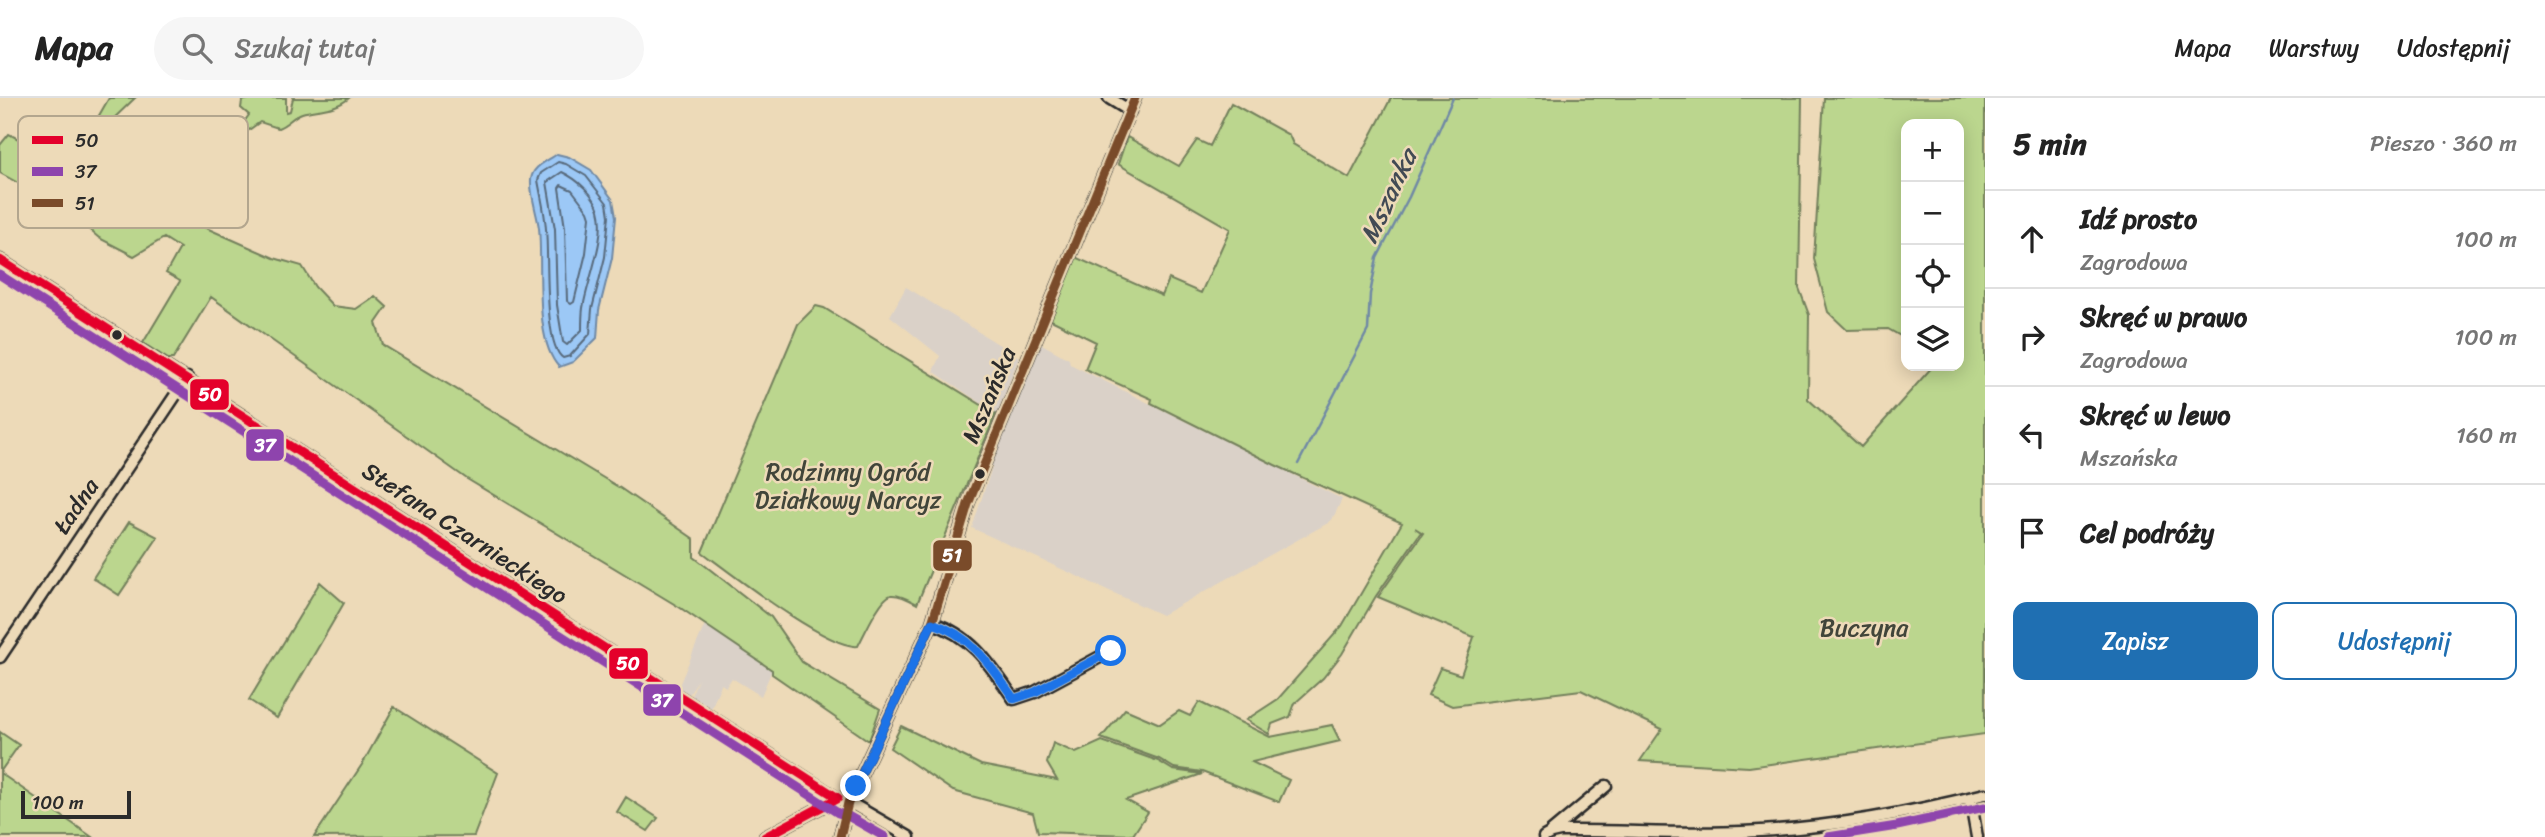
<!DOCTYPE html>
<html lang="pl">
<meta charset="utf-8">
<style>
:root{--surface:#fff;--page:#f6f6f6;--text:#222;--muted:#767676;--line:#e0e0e0;--accent:#1f6fb2}
body{margin:0;font-family:Sriracha,sans-serif;background:var(--page);color:var(--text)}
.controls{position:absolute;right:21px;top:21px;display:grid;overflow:hidden;border-radius:14px;box-shadow:0 4px 18px #0003}
.controls button{width:63px;height:63px;display:grid;place-items:center;padding:0;border:0;border-bottom:2px solid var(--line);background:var(--surface);color:var(--text);font:35px sans-serif}
.scale{position:absolute;left:21px;bottom:18px;width:110px;box-sizing:border-box;padding-left:7px;border:4px solid #2b2b2b;border-top:0;font-size:19px;line-height:24px;white-space:nowrap;color:#2b2b2b;-webkit-text-stroke:5px #eddab8;paint-order:stroke}
.stop{position:absolute;width:21px;height:21px;margin:-16px;border:5px solid #1a73e8;border-radius:50%;background:#fff}
.stop.end{background:#1a73e8;border-color:#fff;box-shadow:0 2px 7px #0008}
.list{margin:0;padding:0;list-style:none}
h2{display:flex;justify-content:space-between;align-items:center;height:91px;margin:0;padding:0 28px;font-size:30px}
h2 small{font-size:23px;font-weight:400;color:var(--muted)}
.list li{display:grid;grid-template-columns:46px 1fr auto;gap:21px;align-items:center;box-sizing:border-box;height:98px;padding:0 28px;border-top:2px solid var(--line)}
.list b{display:block;font-size:26px;white-space:nowrap}
.list p{margin:0;font-size:23px;white-space:nowrap;color:var(--muted)}
.list em{font-size:23px;font-style:normal;color:var(--muted)}
.actions{display:flex;gap:14px;padding:21px 28px}
.actions a{flex:1;padding:16px 0;border:2px solid var(--accent);border-radius:14px;text-align:center;font-size:24px;color:var(--accent)}
.actions .main{background:var(--accent);color:#fff}
.icon{flex:none;width:38px;height:38px;fill:none;stroke:currentColor;stroke-width:2;stroke-linecap:round;stroke-linejoin:round}
.map{position:relative;flex:none;width:1985px;height:739px;overflow:hidden}
header{display:flex;align-items:center;gap:42px;box-sizing:border-box;height:98px;padding:0 35px;background:var(--surface);border-bottom:2px solid var(--line)}
header strong{font-size:33px}
nav{display:flex;gap:38px;margin-inline-start:auto;font-size:24px}
.search{width:490px;height:63px;background:var(--page);display:flex;align-items:center;gap:18px;box-sizing:border-box;padding:0 24px;border-radius:38px;color:var(--muted);font-size:26px}
main{display:flex}
aside{flex:1;background:var(--surface)}
.map>svg:first-child{display:block}
.built{fill:#dad1c8}
.green{fill:#bbd68e;stroke:#73805c;stroke-width:2}
.water{fill:#9cc8f6;stroke:#6f89a5;stroke-width:2}
.lines{fill:none;stroke-linecap:round;stroke-linejoin:round}
.shore{stroke:#586a7c;stroke-width:2}
.stream{stroke:#6f89a5;stroke-width:2.5}
.minor-casing{stroke:#2b2b2b;stroke-width:15}
.minor{stroke:#eddab8;stroke-width:10}
.bus-1-casing{stroke:#eddab8;stroke-width:14}
.bus-2-casing{stroke:#eddab8;stroke-width:14}
.bus-3-casing{stroke:#eddab8;stroke-width:14}
.bus-1{stroke:#e4002b;stroke-width:9}
.bus-2{stroke:#8e44ad;stroke-width:9}
.bus-3{stroke:#7a4b2a;stroke-width:9}
.route{stroke:#1a73e8;stroke-width:9}
.bus-dot{fill:#2b2b2b;stroke:#eddab8;stroke-width:2.5}
.labels{text-anchor:middle;dominant-baseline:central;stroke-width:5;stroke-linejoin:round;paint-order:stroke}
.street-label{font-size:24px;fill:#2b2b2b;stroke:#eddab8}
.park-label{font-size:24px;fill:#41453a;stroke:#eddab8}
.water-label{font-size:26px;font-style:italic;fill:#424a54;stroke:#eddab8}
.key{fill:#eddab8;stroke:#b3a68e;stroke-width:2}
.key-label{font-size:19px;fill:#2b2b2b}
.line-badge{stroke:#eddab8;stroke-width:2.5}
.badge-label{font-size:19px;text-anchor:middle;font-weight:bold;fill:#fff}
</style>
<header>
<strong>Mapa</strong>
<div class="search"><svg class="icon" aria-label="search" viewBox="0 0 24 24"><circle cx="10" cy="10" r="6"/><path d="M15 15l6 6"/></svg>Szukaj tutaj</div>
<nav><a>Mapa</a><a>Warstwy</a><a>Udostępnij</a></nav>
</header>
<main>
<div class="map">
<svg width="1985" height="739" viewBox="0 0 1985 739">
<rect width="100%" height="100%" fill="#eddab8"/>
<filter id="ink" filterUnits="userSpaceOnUse"><feTurbulence type="fractalNoise" baseFrequency=".0143" numOctaves="2"/><feDisplacementMap in="SourceGraphic" scale="14" xChannelSelector="R" yChannelSelector="G"/><feConvolveMatrix kernelMatrix="1 2 1 2 8 2 1 2 1" color-interpolation-filters="sRGB"/></filter>
<g filter="url(#ink)">
<path class="built" d="M906 189 1019 259 997 316 933 273 940 258 890 218Z
M1040 245 1069 261 1070 266 1342 401 1334 418 1328 425 1162 517 972 430 992 369V359Z
M705 526 772 572 761 598 732 580 726 589 721 586 711 611 691 598 698 581 689 597 678 590Z"/>
<path class="green" d="M109 0H135L109 25 102 58 113 82 186 121 274 160 302 168 315 189 333 208 356 211 375 198 387 209 376 225 383 247 620 390 694 441V459L771 519 802 564 880 611 869 643 772 576V572L679 509 467 381 211 199 173 261H168L143 245 180 183 166 175 180 150 164 140 134 158 99 140 65 111 0 75V47L9 36 70 68Z
M252 0H286V14L290 13 293 0H349C336 12 317 11 302 15 293 18 287 27 278 30L260 24 246 34 239 31 249 17 241 10 242 3Z
M1391 0H1802L1799 190 1809 217 1808 301 1861 349 1933 268H1959V26H1906V241L1888 231 1847 232 1828 214 1814 161 1824 0H1985V636L1749 669 1640 663 1662 631 1581 592 1452 608 1428 597 1440 570 1461 577 1474 539 1378 499 1423 435 1415 430 1421 434 1376 498 1342 556 1323 580 1295 605 1290 619 1272 626 1269 636 1246 622 1278 601 1342 528 1402 425 1275 367 1151 305 1152 301 1085 271 1096 244 1047 220 1075 159 1162 198 1169 181 1201 195 1230 131 1118 66 1127 39 1179 68 1197 42 1210 48 1231 5 1289 37 1293 46 1349 80Z
M816 208 824 210 996 316 917 506C910 502 900 496 891 497 880 500 864 537 858 548 829 552 729 474 702 454L798 226Z
M129 424 158 439 119 497 93 480Z
M478 475 587 546 585 550 470 485Z
M320 484 344 505 277 620 249 602Z
M1199 604 1270 639 1332 627 1340 643 1252 664 1289 682 1279 704 1202 674 1174 670 1159 661 1101 640 1125 611 1160 626 1179 613 1190 618Z
M394 609 498 675 474 738 314 739 363 665Z
M901 628 981 667 1057 682 1047 665 1053 645 1076 655 1102 643 1158 663 1173 672 1202 676 1126 702 1148 714 1133 737 1038 734 1033 715 953 693 890 650Z
M0 634 19 647 0 674Z
M0 675 92 739H0Z
M626 699 658 720 648 733 617 714Z"/>
<path class="water" d="M557 56 569 59 591 72 613 102 616 119 612 160 599 212 597 240 573 264 559 269C533 241 543 168 539 130 537 115 530 97 531 82 532 68 548 63 557 56Z"/>
<g class="lines">
<path class="shore" d="M558 64 566 66 586 78 607 105 609 118 605 159 592 211 590 236 570 258 563 260C543 247 549 157 546 131 545 115 541 99 538 82L541 75Z
M562 74C577 81 594 96 599 112 607 138 587 184 583 210 582 217 582 225 582 232L567 247 563 244 557 207 555 131 547 84Z
M561 87 572 92 588 113 590 119 586 155 574 204 571 206 567 203 565 130 559 90Z"/>
<path class="stream" d="M1298 366 1368 232 1370 196 1377 160 1409 99 1453 0"/>
<g class="minor-casing">
<path id="minor" d="M1109 0 1130 13
M0 162 845 705 852 706 909 739
M932 525C972 537 991 568 1014 601L1035 594 1111 553
M0 559 187 280
M1970 700 1977 739
M1551 734 1606 688
M765 739 838 700
M840 739 848 705 932 525 968 406 1135 0
M1544 739 1551 735 1560 733C1621 732 1682 737 1742 734 1824 731 1906 716 1985 696"/>
</g>
<use href="#minor" class="minor"/>
<g class="bus-1-casing">
<path id="bus-1" d="M0 162 838 700
M765 739 838 700"/>
</g>
<g class="bus-2-casing">
<path id="bus-2" d="M0 177 838 715 848 718 885 739
M1828 739 1897 728 1985 709"/>
</g>
<g class="bus-3-casing">
<path id="bus-3" d="M840 739 848 705 932 525 968 406 1135 0"/>
</g>
<use href="#bus-1" class="bus-1"/>
<use href="#bus-2" class="bus-2"/>
<use href="#bus-3" class="bus-3"/>
</g>
</g>
<g class="lines" filter="url(#ink)">
<path class="route" d="M856 688 932 525C972 537 991 568 1014 601L1035 594 1111 553"/>
</g>
<g class="bus-dot">
<circle cx="117" cy="237" r="6"/>
<circle cx="980" cy="376" r="6"/>
</g>
<g class="labels">
<g class="street-label">
<text transform="translate(989 297) rotate(-67)">Mszańska</text>
<text transform="translate(76 408) rotate(-56)">Ładna</text>
<text transform="translate(465 435) rotate(33)">Stefana Czarnieckiego</text>
</g>
<g class="park-label">
<text x="848" y="374">Rodzinny Ogród<tspan x="848" dy="28">Działkowy Narcyz</tspan></text>
<text x="1864" y="530">Buczyna</text>
</g>
<g class="water-label">
<text transform="translate(1388 98) rotate(-65)">Mszanka</text>
</g>
</g>
<rect x="18" y="18" width="230" height="112" rx="10" class="key"/>
<rect x="32" y="38" width="31" height="8" fill="#e4002b"/>
<rect x="32" y="69" width="31" height="9" fill="#8e44ad"/>
<rect x="32" y="101" width="31" height="8" fill="#7a4b2a"/>
<g class="key-label">
<text x="75" y="49">50</text>
<text x="75" y="80">37</text>
<text x="75" y="112">51</text>
</g>
<g class="line-badge">
<rect x="189" y="280" width="41" height="33" rx="7" fill="#e4002b"/>
<rect x="245" y="330" width="40" height="34" rx="7" fill="#8e44ad"/>
<rect x="932" y="441" width="41" height="33" rx="7" fill="#7a4b2a"/>
<rect x="608" y="549" width="41" height="33" rx="7" fill="#e4002b"/>
<rect x="642" y="585" width="40" height="34" rx="7" fill="#8e44ad"/>
</g>
<g class="badge-label">
<text x="210" y="303">50</text>
<text x="265" y="354">37</text>
<text x="952" y="464">51</text>
<text x="628" y="572">50</text>
<text x="662" y="609">37</text>
</g>
</svg>
<div class="controls">
<button>+</button>
<button>−</button>
<button><svg class="icon" aria-label="locate" viewBox="0 0 24 24"><circle cx="12" cy="12" r="6"/><path d="M12 2v4M12 18v4M2 12h4M18 12h4"/></svg></button>
<button><svg class="icon" aria-label="layers" viewBox="0 0 24 24"><path d="M12 4l9 5-9 5-9-5zM3 14l9 5 9-5"/></svg></button>
</div>
<div class="scale">100 m</div>
<div class="stop" style="left:1111px;top:553px"></div>
<div class="stop end" style="left:856px;top:688px"></div>
</div>
<aside>
<h2>5 min<small>Pieszo · 360 m</small></h2>
<ul class="list">
<li><svg class="icon" aria-label="ahead" viewBox="0 0 24 24"><path d="M12 20V5M6 11l6-6 6 6"/></svg><div><b>Idź prosto</b><p>Zagrodowa</p></div><em>100 m</em></li>
<li><svg class="icon" aria-label="right" viewBox="0 0 24 24"><path d="M7 20v-9h11M14 6l5 5-5 5"/></svg><div><b>Skręć w prawo</b><p>Zagrodowa</p></div><em>100 m</em></li>
<li><svg class="icon" aria-label="left" viewBox="0 0 24 24"><path d="M17 20v-9H6M10 6l-5 5 5 5"/></svg><div><b>Skręć w lewo</b><p>Mszańska</p></div><em>160 m</em></li>
<li><svg class="icon" aria-label="arrive" viewBox="0 0 24 24"><path d="M6 21V4h12l-3 4 3 4H6"/></svg><div><b>Cel podróży</b></div></li>
</ul>
<div class="actions"><a class="main">Zapisz</a><a>Udostępnij</a></div>
</aside>
</main>
